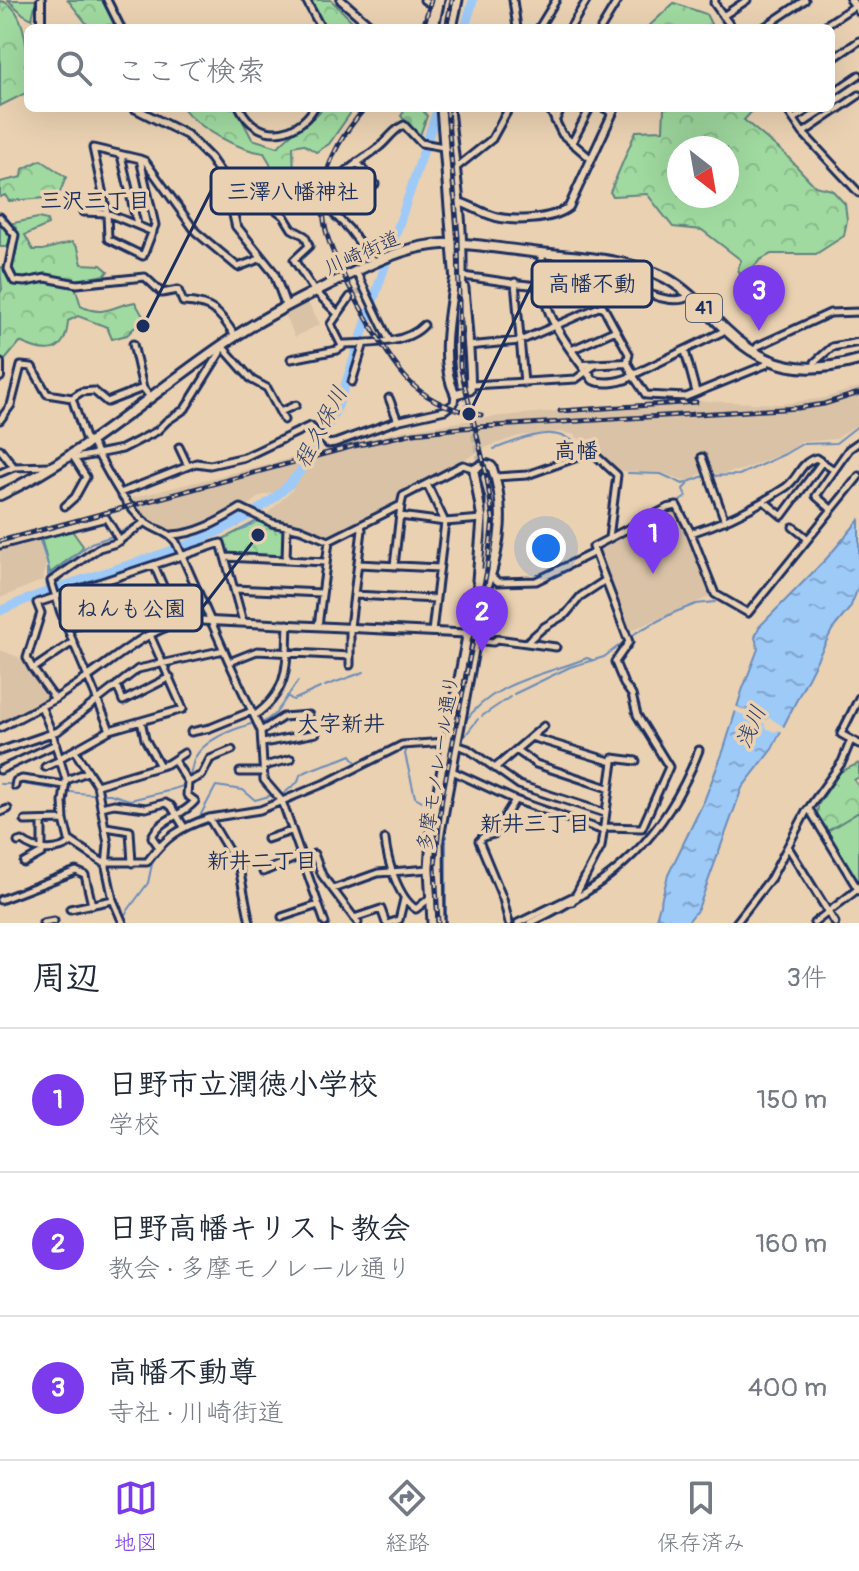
<!DOCTYPE html>
<html lang="ja">
<meta charset="utf-8">
<style>
:root{--surface:#fff;--page:#f6f6f7;--text:#1f2937;--muted:#747a83;--line:#e0e1e3;--accent:#7c3aed}
body{margin:0;font-family:Pangolin,"Klee One",sans-serif;background:var(--page);color:var(--text)}
.compass{position:absolute;left:667px;top:136px;width:72px;height:72px;border-radius:50%;background:var(--surface);box-shadow:0 8px 32px #0002;rotate:149deg}
.you{position:absolute;left:546px;top:548px;width:28px;height:28px;margin:-20px;border:6px solid #fff;border-radius:50%;background:#1a73e8;box-shadow:0 0 0 12px #1a73e833}
.badge{display:grid;place-items:center;width:52px;height:52px;border-radius:50%;background:var(--accent);color:#fff;font-size:26px;font-weight:700}
.pin{position:absolute;translate:-50% -66px;filter:drop-shadow(0 2px 4px #0008)}
.pin::after{content:'';position:absolute;top:42px;width:28px;height:24px;background:inherit;clip-path:polygon(0 0,100% 0,50% 100%)}
.list{margin:0;padding:0;list-style:none}
h2{display:flex;justify-content:space-between;align-items:center;height:104px;margin:0;padding:0 32px;font-size:34px}
h2 small{font-size:26px;font-weight:400;color:var(--muted)}
.list li{display:grid;grid-template-columns:52px 1fr auto;gap:24px;align-items:center;box-sizing:border-box;height:144px;padding:0 32px;border-top:2px solid var(--line)}
.list b{display:block;font-size:30px;white-space:nowrap}
.list p{margin:0;font-size:26px;white-space:nowrap;color:var(--muted)}
.list em{font-size:26px;font-style:normal;color:var(--muted)}
.icon{flex:none;width:44px;height:44px;fill:none;stroke:currentColor;stroke-width:2;stroke-linecap:round;stroke-linejoin:round}
.map{position:relative;flex:none;width:859px;height:923px;overflow:hidden}
.search{position:absolute;background:var(--surface);box-shadow:0 8px 32px #0002;left:24px;right:24px;top:24px;height:88px;display:flex;align-items:center;gap:20px;box-sizing:border-box;padding:0 28px;border-radius:12px;color:var(--muted);font-size:30px}
.sheet{height:536px;background:var(--surface)}
nav{display:flex;justify-content:space-around;align-items:center;box-sizing:border-box;height:112px;border-top:2px solid var(--line);background:var(--surface);font-size:22px;color:var(--muted)}
nav a{display:grid;justify-items:center;gap:4px}
nav .on{color:var(--accent)}
.map>svg:first-child{display:block}
.built{fill:#d9c2a6}
.forest{fill:url(#forest-crowns);stroke:#5e847f;stroke-width:2;fill-rule:evenodd}
.cemetery{fill:url(#cemetery-stones);stroke:#5e847f;stroke-width:2}
.pitch{fill:#a0daa0;stroke:#5e847f;stroke-width:2}
.water{fill:url(#water-ripples);stroke:#6a8cba;stroke-width:2}
.pier{fill:#ead1b2}
.lines{fill:none;stroke-linecap:round;stroke-linejoin:round}
.stream{stroke:#6a8cba;stroke-width:2}
.river{stroke:#9ecaf8;stroke-width:9}
.minor-tunnel{stroke:#c1b1a1;stroke-width:5;stroke-dasharray:5 2.5;stroke-linecap:butt}
.secondary-tunnel{stroke:#c1b1a1;stroke-width:7;stroke-dasharray:7 3.5;stroke-linecap:butt}
.minor-casing{stroke:#1b2f5e;stroke-width:11}
.tertiary-casing{stroke:#1b2f5e;stroke-width:12}
.secondary-casing{stroke:#1b2f5e;stroke-width:13}
.primary-casing{stroke:#1b2f5e;stroke-width:14}
.minor{stroke:#ead1b2;stroke-width:5}
.tertiary{stroke:#ead1b2;stroke-width:6}
.secondary{stroke:#ead1b2;stroke-width:7}
.primary{stroke:#ead1b2;stroke-width:8}
.rail-casing{stroke:#1b2f5e;stroke-width:5}
.rail{stroke:#ead1b2;stroke-width:2;stroke-dasharray:6;stroke-linecap:butt}
.labels{text-anchor:middle;dominant-baseline:central;stroke-width:7;stroke-linejoin:round;paint-order:stroke}
.shield{fill:#ead1b2;stroke:#596077;stroke-width:2}
.shield-label{font-size:18px;font-weight:bold;fill:#1b2f5e}
.street-label{font-size:20px;fill:#1b2f5e;stroke:#ead1b2}
.neighbourhood-label{font-size:22px;font-weight:bold;fill:#1b2f5e;stroke:#ead1b2}
.water-label{font-size:22px;font-style:italic;fill:#283e6d;stroke:#ead1b2}
.leader{fill:none;stroke:#1b2f5e;stroke-width:3}
.callout-dot{fill:#1b2f5e;stroke:#ead1b2;stroke-width:3}
.callout{fill:#ead1b2;stroke:#1b2f5e;stroke-width:3}
.callout-label{font-size:22px;text-anchor:middle;font-weight:bold;fill:#1b2f5e}
</style>
<div class="map">
<svg width="859" height="923" viewBox="0 0 859 923">
<defs>
<pattern id="forest-crowns" width="20" height="18" patternUnits="userSpaceOnUse" patternTransform="scale(2)"><rect width="20" height="18" fill="#a0daa0"/><path d="M2 6a3 3 0 1 1 6 0M12 15a3 3 0 1 1 6 0" fill="none" stroke="#89bb8c"/></pattern>
<pattern id="cemetery-stones" width="16" height="16" patternUnits="userSpaceOnUse" patternTransform="scale(2)"><rect width="16" height="16" fill="#a0daa0"/><path d="M2 7V4a2 2 0 0 1 4 0v3zM10 15v-3a2 2 0 0 1 4 0v3z" fill="#89bb8c"/></pattern>
<pattern id="water-ripples" width="26" height="14" patternUnits="userSpaceOnUse" patternTransform="scale(2)"><rect width="26" height="14" fill="#9ecaf8"/><path d="M2 4q2-2 4 0t4 0M15 11q2-2 4 0t4 0" fill="none" stroke="#80a4cc"/></pattern>
</defs>
<rect width="100%" height="100%" fill="#ead1b2"/>
<filter id="ink" filterUnits="userSpaceOnUse"><feTurbulence type="fractalNoise" baseFrequency=".0125" numOctaves="2"/><feDisplacementMap in="SourceGraphic" scale="16" xChannelSelector="R" yChannelSelector="G"/><feConvolveMatrix kernelMatrix="1 2 1 2 8 2 1 2 1" color-interpolation-filters="sRGB"/></filter>
<g filter="url(#ink)">
<path class="built" d="M307 301 320 324 295 337 284 312Z
M859 387V423L836 439 801 442 789 451 742 470 719 474 711 472 700 474 688 482 663 473 620 471 573 434 558 432 519 436 487 447 444 472 399 492 396 503 327 538 264 517 294 488 260 496 250 504 243 505 207 524 179 532 147 520 128 499 400 431 492 417 679 400 781 404 824 398Z
M672 510 676 512 689 539 711 596 627 632 595 551Z
M38 539 46 565 43 580 0 598V548Z
M0 650 18 657 21 661 25 659 50 696 49 699 0 724Z"/>
<path class="forest" d="M8 0H36L32 19 23 14Z
M68 0H105L116 28H90Z
M310 0H331L359 28H324Z
M0 1C30 5 28 69 28 92L0 106Z
M674 3 706 14 713 28H647Z
M183 108H236L252 139 278 147C291 131 310 124 323 108H354L329 144 316 152 303 144 293 146 294 175 286 183 275 182 271 178 270 163 264 153C238 150 198 128 183 108Z
M664 108H755L744 120 785 154 815 186 832 190 845 204 847 220 844 236 816 254H771L760 260 742 279 738 269 741 260 702 230 673 227 647 194 613 196 610 192 636 131 663 130ZM679 148H727V196H679Z
M41 160 66 177 58 197 9 201 5 195 0 197V182L22 177 23 169Z
M38 218 47 220 48 225 25 235 33 250H43L72 242 78 248 82 264 101 265 108 271 105 275 83 279 76 290 81 306C104 318 114 305 135 302L144 318 127 335 112 339 107 327 78 316 68 321C66 356 45 354 20 342L5 360 0 361V293L2 289 0 268 14 261 17 247H0V223L4 225Z
M259 520 285 529V554L280 559 228 555 223 539Z
M859 763V777L854 780 859 787V812L826 832 817 818 818 805 840 772Z"/>
<path class="cemetery" d="M406 108H421L427 116 419 138 401 116Z"/>
<path class="pitch" d="M70 528 83 546 80 551 50 573 41 538Z
M859 812V883L826 832Z"/>
<path class="water" d="M859 520V585L850 608 832 630 772 749 742 788 698 909 687 923H655L668 875 704 801 724 749 742 691 758 649 755 637 759 627 827 558Z"/>
<path class="pier" d="M733 705 766 720 770 718 787 729 785 733 778 730 775 732 766 728 765 724 732 710Z"/>
<g class="lines">
<path class="stream" d="M494 449C529 437 553 422 584 449
M591 455 608 471
M628 473 661 474 683 484 704 476 739 475 785 454 802 444 836 443 859 425
M680 501 686 497 683 489 688 484
M236 522 238 526
M241 530 257 521 283 529
M290 531 322 542
M119 533 139 521
M39 538 48 566V575
M45 592 48 577 91 543 113 536
M621 615 630 635
M325 686 364 672
M514 694 570 667 604 657 637 632 673 613 696 604 715 602
M287 696 293 700 320 688
M482 716 510 697
M464 723C493 681 542 676 587 658L592 660
M261 724 276 713 298 681
M461 741 478 719
M418 742 435 740
M407 748 405 754 415 797 429 805
M189 779C191 773 192 766 194 760 203 739 234 729 254 723
M18 783C44 787 70 794 96 794
M0 784H12
M170 790 183 786
M101 794H110L130 800 168 791
M283 794 298 782 300 775C315 766 334 763 351 755L355 761
M226 818 264 813 333 782
M186 823 200 816 216 786 243 790 255 800 273 795
M159 841 178 826
M144 859 152 848
M123 917 148 883 152 864 161 849
M446 923V821
M809 923 859 884"/>
<path class="river" d="M465 28 473 0
M0 611C85 570 211 554 281 492 307 469 322 438 338 406L436 114"/>
<path class="minor-tunnel" d="M350 297 361 290"/>
<path class="secondary-tunnel" d="M462 383 485 478"/>
<g class="minor-casing">
<path id="minor" d="M107 0 121 28
M306 0 321 28
M424 0 427 2
M513 0 517 28
M715 0 714 3 732 28
M723 16 747 0
M539 28 556 0
M570 28 587 0
M601 28 618 0
M763 28 805 0
M821 28 859 3
M831 60 859 41
M831 94 859 75
M240 108C257 142 296 138 314 108
M549 108 562 134 591 159
M604 108 612 112
M786 108 803 133 859 193
M794 119 810 108
M555 121 562 108
M803 133 859 95
M572 143 590 108
M93 148 140 159 155 225 143 256 108 239 107 213Z
M121 155 137 224
M140 159 145 161 196 232 238 267 262 258
M357 162 375 184
M259 174 275 209 284 216 292 229 305 236 309 246 294 260 313 289 337 313
M447 175 492 139 509 108
M268 194 280 187 298 185
M83 212 107 213 153 232
M0 217 15 235 8 269 14 281 25 282 46 278 77 284 145 277 162 293 178 290 183 302C212 303 220 312 235 336
M374 262 349 229 335 215 333 185C345 169 363 160 379 147 388 140 393 130 404 125L421 143 444 147
M356 271 389 340
M462 276C489 279 517 285 543 286 567 286 589 277 612 281 634 285 669 309 690 296
M589 281 629 354 627 363
M515 282 524 383
M580 282 584 259
M133 344 143 388
M341 344 331 324 350 297
M222 346 252 380 267 388 284 420
M468 346 520 341 601 306
M571 350 616 330
M685 351 696 392
M754 351 758 346 830 313 859 312
M291 359 337 350 342 347 341 344C367 343 406 345 424 325
M815 368V362L832 347 859 342
M635 374 726 330
M634 377 646 395 686 397 765 365 769 361
M352 382 364 343
M472 385 576 379 595 365
M72 398 81 392 94 391 107 402 143 388 150 397
M389 398 398 421
M280 412 296 405
M0 420 11 405 21 366 32 367 47 394 72 398 85 438 92 444C108 471 121 502 145 522 155 531 167 530 176 542L229 662 257 651 350 656
M179 447 188 466
M0 449 14 467
M702 457 725 521
M76 458 122 449 157 431 167 421 185 409 220 353 221 346
M0 473 14 467 50 466
M496 477 527 475 592 452 617 475 609 538
M427 484 445 522 432 632
M120 493 196 463 210 465 245 457 310 426 328 444 335 443 396 421 445 410 454 403 455 394
M764 501 782 516 822 462
M65 506 75 497 86 477 74 458
M831 509 816 496 849 449 859 442
M400 516 445 522 482 519
M361 525 401 505 403 496 463 465 476 469
M793 527 808 539
M691 533C726 522 756 507 786 487 799 478 799 463 816 458L834 470
M172 535C198 534 219 521 241 508L272 523 300 529 329 541 361 525 362 530 350 627V665
M0 545 106 518 120 541
M225 557 243 622
M286 560 287 526
M358 564 439 568
M154 565 178 621
M394 566 401 505
M491 576 498 582 536 581 593 553
M84 588 96 618 167 594
M234 589 321 593
M354 595 436 599
M318 626 329 541
M68 629 96 618
M475 640 493 642 497 639 556 647
M527 642 544 627 566 614 581 596 604 581
M229 662 261 731 264 780 282 801 330 781 402 745 447 742 468 749 519 785 605 813
M33 669 27 658 41 613 37 603 221 543 225 557 325 562
M117 685 123 701 170 677
M859 698 841 734 859 744
M55 699 33 669 73 642
M41 706 52 733 66 780 63 802 64 820 69 840 102 862H147C166 837 179 828 209 818L230 853 238 863 250 923
M254 716C291 690 286 664 288 624
M141 721 145 739 160 766
M0 728 55 699 88 677
M110 730 61 613 51 581 99 548 116 543 145 522
M261 731 283 717 309 715
M191 732 210 728 252 711
M531 737 613 762V758L636 761
M263 743 316 733
M74 750 97 785 108 844 106 867 113 900 123 923
M516 750 536 764 608 788
M0 751 58 731 138 669 224 650
M60 758 110 730 183 709 150 635
M264 766 291 759
M45 767 60 760
M495 768 544 726
M0 770 56 744
M450 770 515 800 604 831
M240 772H263
M67 780 87 772
M188 782 202 775 210 759 232 750
M97 785 167 764 184 753
M15 786 16 781 22 779 65 785
M101 807 114 804 146 808 165 803 171 806 184 827
M809 809 859 891
M0 812 8 809
M209 818 260 810 282 801 325 923
M25 821 64 820
M106 827 130 831 132 863
M604 827 642 828 669 767 637 715 632 695 624 684 615 662 629 642 593 547 667 508 677 506 691 533 715 594 748 613 859 476
M267 839 291 831
M385 839C387 860 398 898 416 909L430 898
M18 842 22 841C36 852 57 853 72 842
M159 847 152 837C160 818 182 817 195 801L187 795 188 782 174 760
M788 847 835 923
M314 854 322 875 358 923
M24 863 42 853V821
M263 872 300 856
M333 889 378 873 429 869
M0 900 76 871 85 875 92 905
M572 902 601 847 613 762
M70 909 113 900
M282 917 318 905
M354 918 381 909 386 923
M43 923 54 921
M390 923 399 920 404 899
M509 923 503 899 479 841 483 837 494 834 515 800
M518 923 574 896
M530 923C613 884 666 837 699 750
M736 923 771 878 806 812 842 762 851 740
M814 923 858 889"/>
</g>
<g class="tertiary-casing">
<path id="tertiary" d="M341 0 373 28
M851 0 859 11
M41 28V0
M134 108 187 135 210 158 226 181 236 226 274 273 286 306
M449 201C465 201 475 210 490 215 510 223 553 220 569 207L615 108
M542 254C536 309 562 338 593 380 604 385 624 382 634 375L627 363 583 365
M0 363V377
M88 677C119 656 152 625 191 620L476 634"/>
</g>
<g class="secondary-casing">
<path id="secondary" d="M444 28 450 0
M452 28 458 0
M441 108 455 282
M449 108C454 163 463 218 462 273 461 313 454 342 462 383
M454 281C449 315 439 362 455 394L470 390C473 383 465 302 464 288
M477 580 482 519 474 471C478 465 487 462 492 467 506 508 501 544 488 584
M432 923 429 869 432 822 475 594 483 572
M440 923 439 838 484 596 490 538V499L485 478"/>
</g>
<g class="primary-casing">
<path id="primary" d="M0 495C80 458 148 396 221 346 256 321 294 302 332 283 365 267 396 249 433 245 463 241 494 248 524 251 567 257 627 257 666 278 689 291 707 312 726 330 767 370 806 375 859 360"/>
</g>
<use href="#minor" class="minor"/>
<use href="#tertiary" class="tertiary"/>
<use href="#secondary" class="secondary"/>
<use href="#primary" class="primary"/>
<g class="rail-casing">
<path id="rail" d="M423 28 431 0
M446 28 452 0
M365 108C345 132 327 157 324 189 322 205 323 222 328 238 338 270 389 365 414 386 433 403 456 411 481 415
M560 411 696 402
M0 541 354 446 414 433 461 428 798 408 824 404 859 393
M438 923 435 866 442 797 487 570 493 519 486 472 460 366 458 236 447 108"/>
</g>
<use href="#rail" class="rail"/>
</g>
</g>
<g class="labels">
<rect class="shield" x="686" y="294" width="36" height="28" rx="6"/>
<g class="shield-label">
<text x="704" y="308">41</text>
</g>
<g class="street-label">
<text transform="translate(362 253) rotate(-24)">川崎街道</text>
<text transform="translate(438 763) rotate(-81)">多摩モノレール通り</text>
</g>
<g class="neighbourhood-label">
<text x="95" y="201">三沢三丁目</text>
<text x="576" y="451">高幡</text>
<text x="341" y="724">大字新井</text>
<text x="535" y="824">新井三丁目</text>
<text x="262" y="861">新井二丁目</text>
</g>
<g class="water-label">
<text transform="translate(321 427) rotate(-62)">程久保川</text>
<text transform="translate(751 727) rotate(-67)">浅川</text>
</g>
</g>
<path class="leader" d="M143 326L211 191M469 414L532 284M258 535L202 608"/>
<g class="callout-dot">
<circle cx="143" cy="326" r="8"/>
<circle cx="469" cy="414" r="8"/>
<circle cx="258" cy="535" r="8"/>
</g>
<g class="callout">
<rect x="211" y="168" width="164" height="46" rx="8"/>
<rect x="532" y="261" width="120" height="46" rx="8"/>
<rect x="60" y="585" width="142" height="46" rx="8"/>
</g>
<g class="callout-label">
<text x="293" y="199">三澤八幡神社</text>
<text x="592" y="291">高幡不動</text>
<text x="131" y="616">ねんも公園</text>
</g>
</svg>
<svg class="compass" viewBox="-18 -18 36 36"><path d="M0-13l5 13h-10z" fill="#e53935"/><path d="M0 13l5-13h-10z" fill="#747a83"/></svg>
<div class="you"></div>
<div class="pin badge" style="left:653px;top:574px">1</div>
<div class="pin badge" style="left:482px;top:652px">2</div>
<div class="pin badge" style="left:759px;top:331px">3</div>
<div class="search"><svg class="icon" aria-label="search" viewBox="0 0 24 24"><circle cx="10" cy="10" r="6"/><path d="M15 15l6 6"/></svg>ここで検索</div>
</div>
<section class="sheet">
<h2>周辺<small>3件</small></h2>
<ul class="list">
<li><span class="badge">1</span><div><b>日野市立潤徳小学校</b><p>学校</p></div><em>150 m</em></li>
<li><span class="badge">2</span><div><b>日野高幡キリスト教会</b><p>教会 · 多摩モノレール通り</p></div><em>160 m</em></li>
<li><span class="badge">3</span><div><b>高幡不動尊</b><p>寺社 · 川崎街道</p></div><em>400 m</em></li>
</ul>
</section>
<nav>
<a class="on"><svg class="icon" aria-label="map" viewBox="0 0 24 24"><path d="M3 6l6-2 6 2 6-2v14l-6 2-6-2-6 2zM9 4v14M15 6v14"/></svg>地図</a>
<a><svg class="icon" aria-label="directions" viewBox="0 0 24 24"><path d="M12 3l9 9-9 9-9-9zM9 14v-3h6M13 9l2 2-2 2"/></svg>経路</a>
<a><svg class="icon" aria-label="saved" viewBox="0 0 24 24"><path d="M7 4h10v16l-5-4-5 4z"/></svg>保存済み</a>
</nav>
